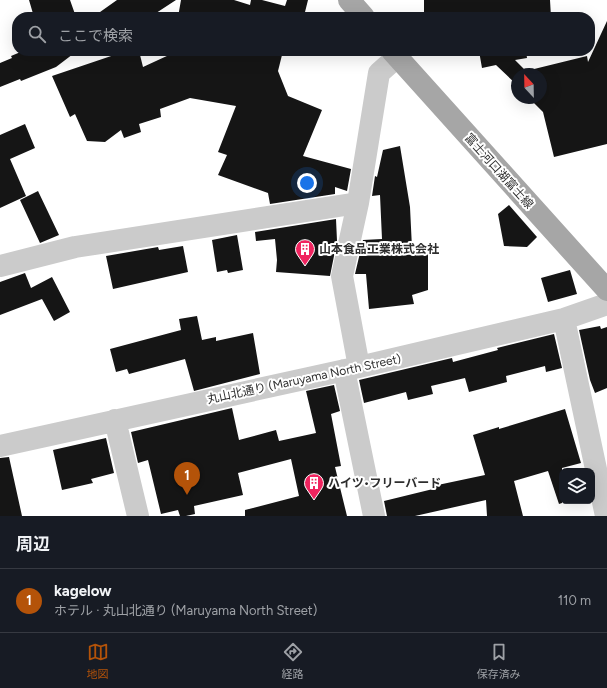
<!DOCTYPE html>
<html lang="ja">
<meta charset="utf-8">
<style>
:root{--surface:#171b24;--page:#242831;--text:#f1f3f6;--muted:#9ea1a6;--line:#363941;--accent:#b45309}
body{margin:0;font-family:Figtree,"Noto Sans JP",sans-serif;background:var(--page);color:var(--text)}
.controls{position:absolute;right:12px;bottom:12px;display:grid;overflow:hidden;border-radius:8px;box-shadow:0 4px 16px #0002}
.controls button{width:36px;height:36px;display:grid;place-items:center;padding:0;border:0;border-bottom:1px solid var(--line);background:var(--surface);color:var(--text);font:20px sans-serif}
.compass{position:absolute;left:511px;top:68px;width:36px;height:36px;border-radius:50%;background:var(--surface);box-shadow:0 4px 16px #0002;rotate:338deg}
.you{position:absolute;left:307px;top:183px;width:14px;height:14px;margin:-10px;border:3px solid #fff;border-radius:50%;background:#1a73e8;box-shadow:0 0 0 6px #1a73e833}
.badge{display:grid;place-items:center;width:26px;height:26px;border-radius:50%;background:var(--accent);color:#fff;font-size:13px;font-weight:700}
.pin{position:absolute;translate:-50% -33px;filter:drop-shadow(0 1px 2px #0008)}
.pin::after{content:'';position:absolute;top:21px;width:14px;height:12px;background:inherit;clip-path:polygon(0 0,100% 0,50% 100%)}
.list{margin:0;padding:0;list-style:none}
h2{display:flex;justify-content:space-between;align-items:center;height:52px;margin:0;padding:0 16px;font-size:17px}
h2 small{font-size:13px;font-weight:400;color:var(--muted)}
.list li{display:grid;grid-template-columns:26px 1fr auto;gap:12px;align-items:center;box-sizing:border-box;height:64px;padding:0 16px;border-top:1px solid var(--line)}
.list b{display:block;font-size:15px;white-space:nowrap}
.list p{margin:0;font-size:13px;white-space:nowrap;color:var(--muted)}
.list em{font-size:13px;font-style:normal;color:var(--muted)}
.icon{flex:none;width:22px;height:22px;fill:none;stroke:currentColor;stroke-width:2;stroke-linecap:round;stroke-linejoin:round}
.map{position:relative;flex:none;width:607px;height:516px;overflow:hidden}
.search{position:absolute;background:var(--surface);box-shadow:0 4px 16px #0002;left:12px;right:12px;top:12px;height:44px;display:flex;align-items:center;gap:10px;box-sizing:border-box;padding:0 14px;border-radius:16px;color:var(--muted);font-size:15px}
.sheet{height:116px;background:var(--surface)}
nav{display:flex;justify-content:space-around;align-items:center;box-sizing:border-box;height:56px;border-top:1px solid var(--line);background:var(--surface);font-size:11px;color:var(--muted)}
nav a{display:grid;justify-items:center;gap:2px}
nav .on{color:var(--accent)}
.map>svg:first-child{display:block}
.building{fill:#151515}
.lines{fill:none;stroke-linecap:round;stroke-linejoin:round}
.minor{stroke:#cbcbcb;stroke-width:22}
.major{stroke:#a6a6a6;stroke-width:22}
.labels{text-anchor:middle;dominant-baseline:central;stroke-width:4;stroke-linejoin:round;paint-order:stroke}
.street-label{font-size:12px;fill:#2e2e2e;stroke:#fff}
.poi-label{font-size:12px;font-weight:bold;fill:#2e2e2e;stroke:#fff;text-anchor:start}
</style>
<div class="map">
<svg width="607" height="516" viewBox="0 0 607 516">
<rect width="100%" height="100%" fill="#fff"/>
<path class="building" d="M29 0H70L76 17H34Z
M117 0H176L150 17H93Z
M181 0H234L250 5 251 0H262L285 6 287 0H308L305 12V17H178Z
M424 0H550L551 17H424Z
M607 21V144L554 157 543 112 529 98H541V74H517V85L496 65 482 68 479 51H526L527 58 515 60 526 71 587 56 588 62Z
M23 51H77L56 67 21 81 20 79 0 87V63L12 58 11 56Z
M126 51H139L143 67 169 55 197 56V51H283L278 71 288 96 322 110 303 156 351 169 347 191 335 187V194L270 204 268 193 218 175 227 155 218 152 236 106 190 98 160 109 161 117 139 124 141 132 124 138 121 130 105 142 87 141 75 114 70 117 52 76Z
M25 124 35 148 10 159 26 196 0 208V135Z
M400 146 410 207 412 248H420V253H428V290L412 295 414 304 369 309 366 274H355L363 240 382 239 380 195 372 196 375 176 377 177 383 150Z
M38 191 59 235 40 243 20 200Z
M509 205 537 237 527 247 504 246 498 214Z
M336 219 337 241 330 276 276 272 277 260 275 239 256 241 255 232Z
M237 235 243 270 228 273 227 270 217 272 212 240Z
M183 246 188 272 113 289 106 256 158 247 159 250Z
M570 270 577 294 548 302 541 278Z
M25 273 31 288 52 277 70 312 54 321 42 299 0 315V282Z
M197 316 202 340 216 337V341L253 333 260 374 194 391 185 359 129 374 127 369 116 372 110 349 181 330 179 319Z
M600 326 601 329 607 327V388L595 393 590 380 579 330Z
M554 334 562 368 546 372 545 366 506 376 507 382 469 392 465 378 431 386 433 394 408 400 406 392 364 403 359 380 452 358 453 362 498 350 497 348Z
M334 385 340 411 331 414 341 466 335 467 347 516H245V510L299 496 291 459 238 473 243 495 194 506 195 514 186 516H180L178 510 161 514 148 460 138 463 131 432 232 408 239 440 276 430 279 441 316 433 306 391Z
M565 409 581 463 562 468V503L559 504 548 471 514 481 523 516H487L486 500 415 516H387L384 501 433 489V486L485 475 473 435 499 427V429Z
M106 438 114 473 91 479 93 483 62 490 53 450Z
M9 457 22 516H0V458Z"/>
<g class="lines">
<path class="minor" d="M0 266 75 247 358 203
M564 319 606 516
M359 367 342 276 358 203 379 73 397 57
M344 370 374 516
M115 420 138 516
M0 446 359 367 564 319 607 304"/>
<path class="major" d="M349 0 364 17
M392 51 607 290"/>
</g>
<defs>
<g id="building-pin" transform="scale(1)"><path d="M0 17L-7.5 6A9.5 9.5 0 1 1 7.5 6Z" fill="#f0245f" stroke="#fff"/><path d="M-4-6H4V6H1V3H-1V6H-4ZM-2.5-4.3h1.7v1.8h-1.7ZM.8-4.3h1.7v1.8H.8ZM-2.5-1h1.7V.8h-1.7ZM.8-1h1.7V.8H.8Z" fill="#fff"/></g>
</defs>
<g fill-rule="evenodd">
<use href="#building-pin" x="305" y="249"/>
<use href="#building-pin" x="314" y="483"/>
</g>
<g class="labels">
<g class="street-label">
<text transform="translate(499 171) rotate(48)">富士河口湖富士線</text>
<text transform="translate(304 379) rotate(-12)">丸山北通り (Maruyama North Street)</text>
</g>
<g class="poi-label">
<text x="319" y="249">山本食品工業株式会社</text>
<text x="328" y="483">ハイツ•フリーバード</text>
</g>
</g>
</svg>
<div class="controls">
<button><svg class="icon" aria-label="layers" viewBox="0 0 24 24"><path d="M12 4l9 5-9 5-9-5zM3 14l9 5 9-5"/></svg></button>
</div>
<svg class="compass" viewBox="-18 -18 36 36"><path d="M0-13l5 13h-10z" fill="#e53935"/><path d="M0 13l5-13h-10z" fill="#9ea1a6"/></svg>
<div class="you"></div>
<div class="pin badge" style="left:187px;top:495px">1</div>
<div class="search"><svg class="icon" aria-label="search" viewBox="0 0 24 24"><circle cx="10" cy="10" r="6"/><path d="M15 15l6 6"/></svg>ここで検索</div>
</div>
<section class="sheet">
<h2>周辺<small></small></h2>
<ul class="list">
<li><span class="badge">1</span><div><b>kagelow</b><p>ホテル · 丸山北通り (Maruyama North Street)</p></div><em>110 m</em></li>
</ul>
</section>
<nav>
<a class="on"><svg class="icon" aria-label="map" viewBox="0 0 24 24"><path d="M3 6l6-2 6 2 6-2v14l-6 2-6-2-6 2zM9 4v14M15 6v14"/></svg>地図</a>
<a><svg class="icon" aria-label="directions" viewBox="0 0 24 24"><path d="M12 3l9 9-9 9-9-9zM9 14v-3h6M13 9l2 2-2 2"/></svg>経路</a>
<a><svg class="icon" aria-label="saved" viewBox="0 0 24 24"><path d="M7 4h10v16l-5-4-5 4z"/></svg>保存済み</a>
</nav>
